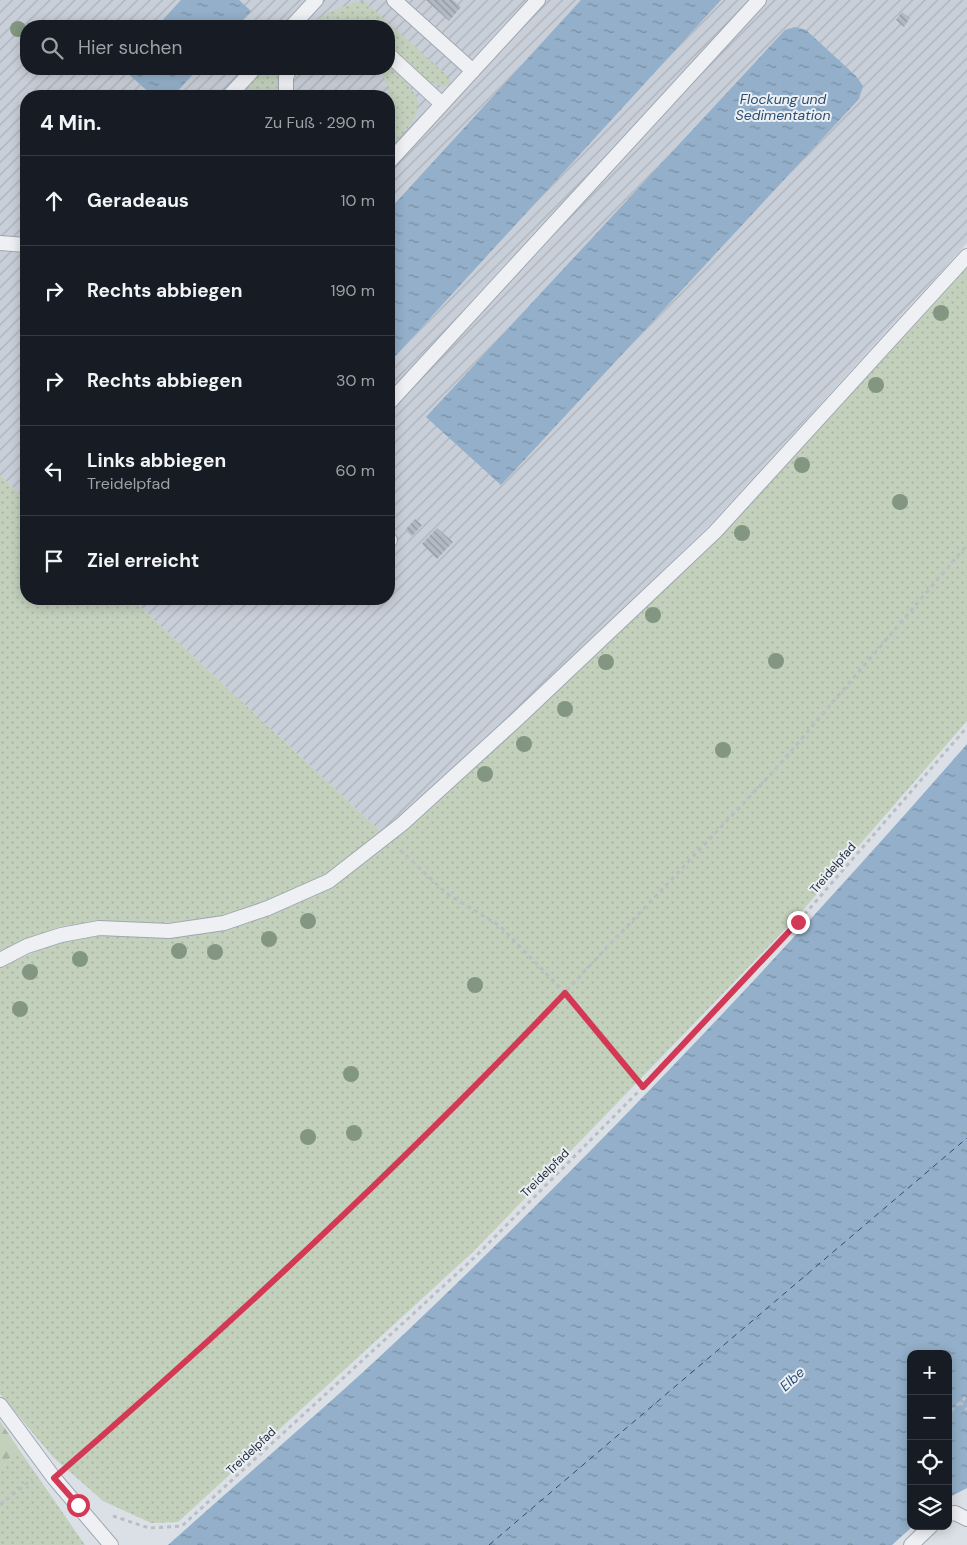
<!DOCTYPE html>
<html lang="de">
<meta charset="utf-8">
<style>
:root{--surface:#171b24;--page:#20242c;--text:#f1f3f6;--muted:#9ea1a6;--line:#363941}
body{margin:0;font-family:"DM Sans",sans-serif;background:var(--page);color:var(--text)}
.controls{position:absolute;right:15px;bottom:15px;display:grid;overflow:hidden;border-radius:10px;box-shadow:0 2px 12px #0003}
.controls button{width:45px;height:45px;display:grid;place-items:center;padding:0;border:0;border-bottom:1px solid var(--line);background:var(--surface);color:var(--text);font:25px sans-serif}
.stop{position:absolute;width:15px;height:15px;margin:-11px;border:4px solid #d33855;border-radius:50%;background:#fff}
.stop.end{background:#d33855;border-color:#fff;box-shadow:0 1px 5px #0008}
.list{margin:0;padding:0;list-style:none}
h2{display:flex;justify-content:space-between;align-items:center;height:65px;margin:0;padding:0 20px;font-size:21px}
h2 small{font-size:16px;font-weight:400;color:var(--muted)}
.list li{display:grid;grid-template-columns:32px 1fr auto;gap:15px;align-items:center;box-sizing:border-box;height:90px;padding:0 20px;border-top:1px solid var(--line)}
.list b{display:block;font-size:19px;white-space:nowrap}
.list p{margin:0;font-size:16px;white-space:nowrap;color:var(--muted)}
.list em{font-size:16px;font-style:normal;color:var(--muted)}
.icon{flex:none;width:28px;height:28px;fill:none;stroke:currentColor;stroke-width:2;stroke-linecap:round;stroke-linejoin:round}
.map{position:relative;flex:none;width:967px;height:1545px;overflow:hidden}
.search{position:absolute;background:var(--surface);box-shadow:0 2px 12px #0003;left:20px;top:20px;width:375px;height:55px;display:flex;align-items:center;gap:12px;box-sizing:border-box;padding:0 18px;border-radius:20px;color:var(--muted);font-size:19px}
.panel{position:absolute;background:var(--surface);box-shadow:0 2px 12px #0003;left:20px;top:90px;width:375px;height:515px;border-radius:20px}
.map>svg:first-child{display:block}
.industrial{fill:url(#industrial-furrows);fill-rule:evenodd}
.grass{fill:url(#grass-dots)}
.forest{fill:url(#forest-firs)}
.water{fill:url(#water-ripples)}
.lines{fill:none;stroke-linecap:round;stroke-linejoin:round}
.ferry{stroke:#2d4e72;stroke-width:1;stroke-dasharray:6 5;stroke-linecap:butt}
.building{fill:url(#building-back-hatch)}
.lane-casing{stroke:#a0a7b0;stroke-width:16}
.path{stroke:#b9bec4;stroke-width:3;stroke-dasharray:4 4;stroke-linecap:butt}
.lane{stroke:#eef0f4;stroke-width:14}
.tree{fill:#829682}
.route{stroke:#d33855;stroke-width:6}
.labels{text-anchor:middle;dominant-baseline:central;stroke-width:4;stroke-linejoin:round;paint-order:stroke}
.street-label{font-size:12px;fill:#242e3d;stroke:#eaeff4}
.water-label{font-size:14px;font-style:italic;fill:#2d4e72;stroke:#eaeff4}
</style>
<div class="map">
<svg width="967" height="1545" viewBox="0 0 967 1545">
<defs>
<pattern id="industrial-furrows" width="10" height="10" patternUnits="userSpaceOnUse" patternTransform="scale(1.25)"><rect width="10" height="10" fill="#c9cfd8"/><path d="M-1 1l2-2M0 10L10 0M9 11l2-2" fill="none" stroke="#acb2ba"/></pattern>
<pattern id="grass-dots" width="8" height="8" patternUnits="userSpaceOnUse" patternTransform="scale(1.25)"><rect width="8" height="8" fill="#c2d0bc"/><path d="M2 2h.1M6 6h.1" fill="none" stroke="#a7b3a2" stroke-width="1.8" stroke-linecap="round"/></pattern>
<pattern id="forest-firs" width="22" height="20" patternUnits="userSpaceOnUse" patternTransform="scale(1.25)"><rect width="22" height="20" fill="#c2d0bc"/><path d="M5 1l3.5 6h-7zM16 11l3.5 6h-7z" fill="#a7b3a2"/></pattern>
<pattern id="water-ripples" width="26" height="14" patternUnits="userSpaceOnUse" patternTransform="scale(1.25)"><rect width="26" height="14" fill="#93afc9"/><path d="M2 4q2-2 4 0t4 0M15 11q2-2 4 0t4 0" fill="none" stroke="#788fa4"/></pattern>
<pattern id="building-back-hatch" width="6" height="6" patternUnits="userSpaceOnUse" patternTransform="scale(1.25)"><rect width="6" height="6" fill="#b2b9c3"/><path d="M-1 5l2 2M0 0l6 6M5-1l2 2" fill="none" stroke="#9197a0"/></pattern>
</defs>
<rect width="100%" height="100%" fill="#dbe0e6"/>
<path class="industrial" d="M0 0H967V243L712 523 511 716 382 833 132 599H389V96H26V500L0 475ZM26 26H389V69H26Z"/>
<path class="grass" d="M364 1 450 78V84L445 87 427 81 389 47V26H308C326 13 342 5 364 1Z
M389 66C431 104 424 110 389 150V93L381 69H389Z
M263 69H281L276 96H237Z
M967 265V721L796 918 474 1251 178 1522 151 1523 103 1501 53 1457 0 1394V968L60 940 102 935 166 937 332 885 718 537Z
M0 475 26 500V599H132L382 833 328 873 266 903 224 917 163 923 101 921 58 927 0 951Z
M18 1448 85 1545H0V1470Z"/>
<path class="forest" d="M0 1421 18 1448 0 1470Z"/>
<path class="water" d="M181 0H239L251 11 237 26H157Z
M581 0H721L389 363V210Z
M795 27 806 30 856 76 863 86 859 99 501 485 426 417 785 30Z
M123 69H198L173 96H153Z
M967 744V1488L948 1498V1354H911V1526H913L892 1545H168C254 1468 343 1393 426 1313 615 1132 795 941 967 744Z"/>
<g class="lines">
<path class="ferry" d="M489 1545 967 1138"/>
</g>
<path class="building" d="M426 0H453L461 7 449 21Z
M902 12 910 18 904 27 896 20Z
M415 519 422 525 412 536 405 530Z
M437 528 453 542 437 559 422 544Z"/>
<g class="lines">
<g class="lane-casing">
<path id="lane" d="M394 0 473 71
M292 26 316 0
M389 55 442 104
M229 96 254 69
M286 96V77L290 69
M389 162 538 0
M0 243 26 245
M389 403 759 0
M389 539 390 540
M0 960 27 946 61 935 99 928 169 931 224 923 268 908 329 881 402 824 515 721 715 532 967 256
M0 1405 54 1478 111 1545
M948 1514 955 1513 967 1519
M911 1545 931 1526"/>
</g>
<path class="path" d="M400 850 446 893 500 926 565 993 643 1087
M960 1402 967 1410
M951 1411 967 1396
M69 1465 173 1374 382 1178 527 1032 774 771 967 545
M0 1505 32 1479
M113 1516 149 1528 182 1526 475 1257 637 1093 798 922 967 727"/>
<use href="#lane" class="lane"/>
</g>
<g class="tree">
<circle cx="18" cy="29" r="8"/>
<circle cx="941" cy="313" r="8"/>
<circle cx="876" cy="385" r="8"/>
<circle cx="802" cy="465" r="8"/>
<circle cx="900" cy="502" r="8"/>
<circle cx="742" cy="533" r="8"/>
<circle cx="653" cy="615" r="8"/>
<circle cx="776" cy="661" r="8"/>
<circle cx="606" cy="662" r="8"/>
<circle cx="565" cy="709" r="8"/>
<circle cx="524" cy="744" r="8"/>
<circle cx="723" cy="750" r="8"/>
<circle cx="485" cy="774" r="8"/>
<circle cx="308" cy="921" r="8"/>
<circle cx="269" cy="939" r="8"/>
<circle cx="179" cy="951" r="8"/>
<circle cx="215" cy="952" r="8"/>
<circle cx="80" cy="959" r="8"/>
<circle cx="30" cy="972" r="8"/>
<circle cx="475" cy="985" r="8"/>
<circle cx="20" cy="1009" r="8"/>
<circle cx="351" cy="1074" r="8"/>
<circle cx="354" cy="1133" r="8"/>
<circle cx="308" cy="1137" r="8"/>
</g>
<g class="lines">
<path class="route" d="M78 1505 54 1478C231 1324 404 1163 565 993L643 1087 798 922"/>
</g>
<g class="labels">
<g class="street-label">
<text transform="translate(833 868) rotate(-49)">Treidelpfad</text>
<text transform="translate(545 1173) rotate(-45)">Treidelpfad</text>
<text transform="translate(251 1451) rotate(-43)">Treidelpfad</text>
</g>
<g class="water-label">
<text x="783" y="99">Flockung und<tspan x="783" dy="16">Sedimentation</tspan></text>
<text transform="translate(792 1379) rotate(-42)">Elbe</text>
</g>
</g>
</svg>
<div class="controls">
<button>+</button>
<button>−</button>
<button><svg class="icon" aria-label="locate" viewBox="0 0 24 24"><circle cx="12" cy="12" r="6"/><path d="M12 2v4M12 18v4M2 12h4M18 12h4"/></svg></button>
<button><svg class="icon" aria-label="layers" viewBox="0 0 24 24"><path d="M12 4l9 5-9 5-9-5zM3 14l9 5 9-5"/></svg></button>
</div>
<div class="stop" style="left:78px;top:1505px"></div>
<div class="stop end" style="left:798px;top:922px"></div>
<div class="search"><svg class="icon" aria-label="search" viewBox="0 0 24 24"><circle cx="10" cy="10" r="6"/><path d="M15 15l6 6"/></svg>Hier suchen</div>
<section class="panel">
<h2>4 Min.<small>Zu Fuß · 290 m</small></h2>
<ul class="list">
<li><svg class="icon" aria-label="ahead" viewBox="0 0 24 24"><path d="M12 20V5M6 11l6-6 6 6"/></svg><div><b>Geradeaus</b></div><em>10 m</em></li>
<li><svg class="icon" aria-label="right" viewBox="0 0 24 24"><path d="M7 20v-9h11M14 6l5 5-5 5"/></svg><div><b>Rechts abbiegen</b></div><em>190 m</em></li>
<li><svg class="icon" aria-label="right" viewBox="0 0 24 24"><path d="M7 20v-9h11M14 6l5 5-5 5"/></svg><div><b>Rechts abbiegen</b></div><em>30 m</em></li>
<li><svg class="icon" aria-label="left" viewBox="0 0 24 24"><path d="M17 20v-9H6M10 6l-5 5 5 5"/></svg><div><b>Links abbiegen</b><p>Treidelpfad</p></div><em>60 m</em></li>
<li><svg class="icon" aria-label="arrive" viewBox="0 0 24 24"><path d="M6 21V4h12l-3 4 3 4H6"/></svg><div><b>Ziel erreicht</b></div></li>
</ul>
</section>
</div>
